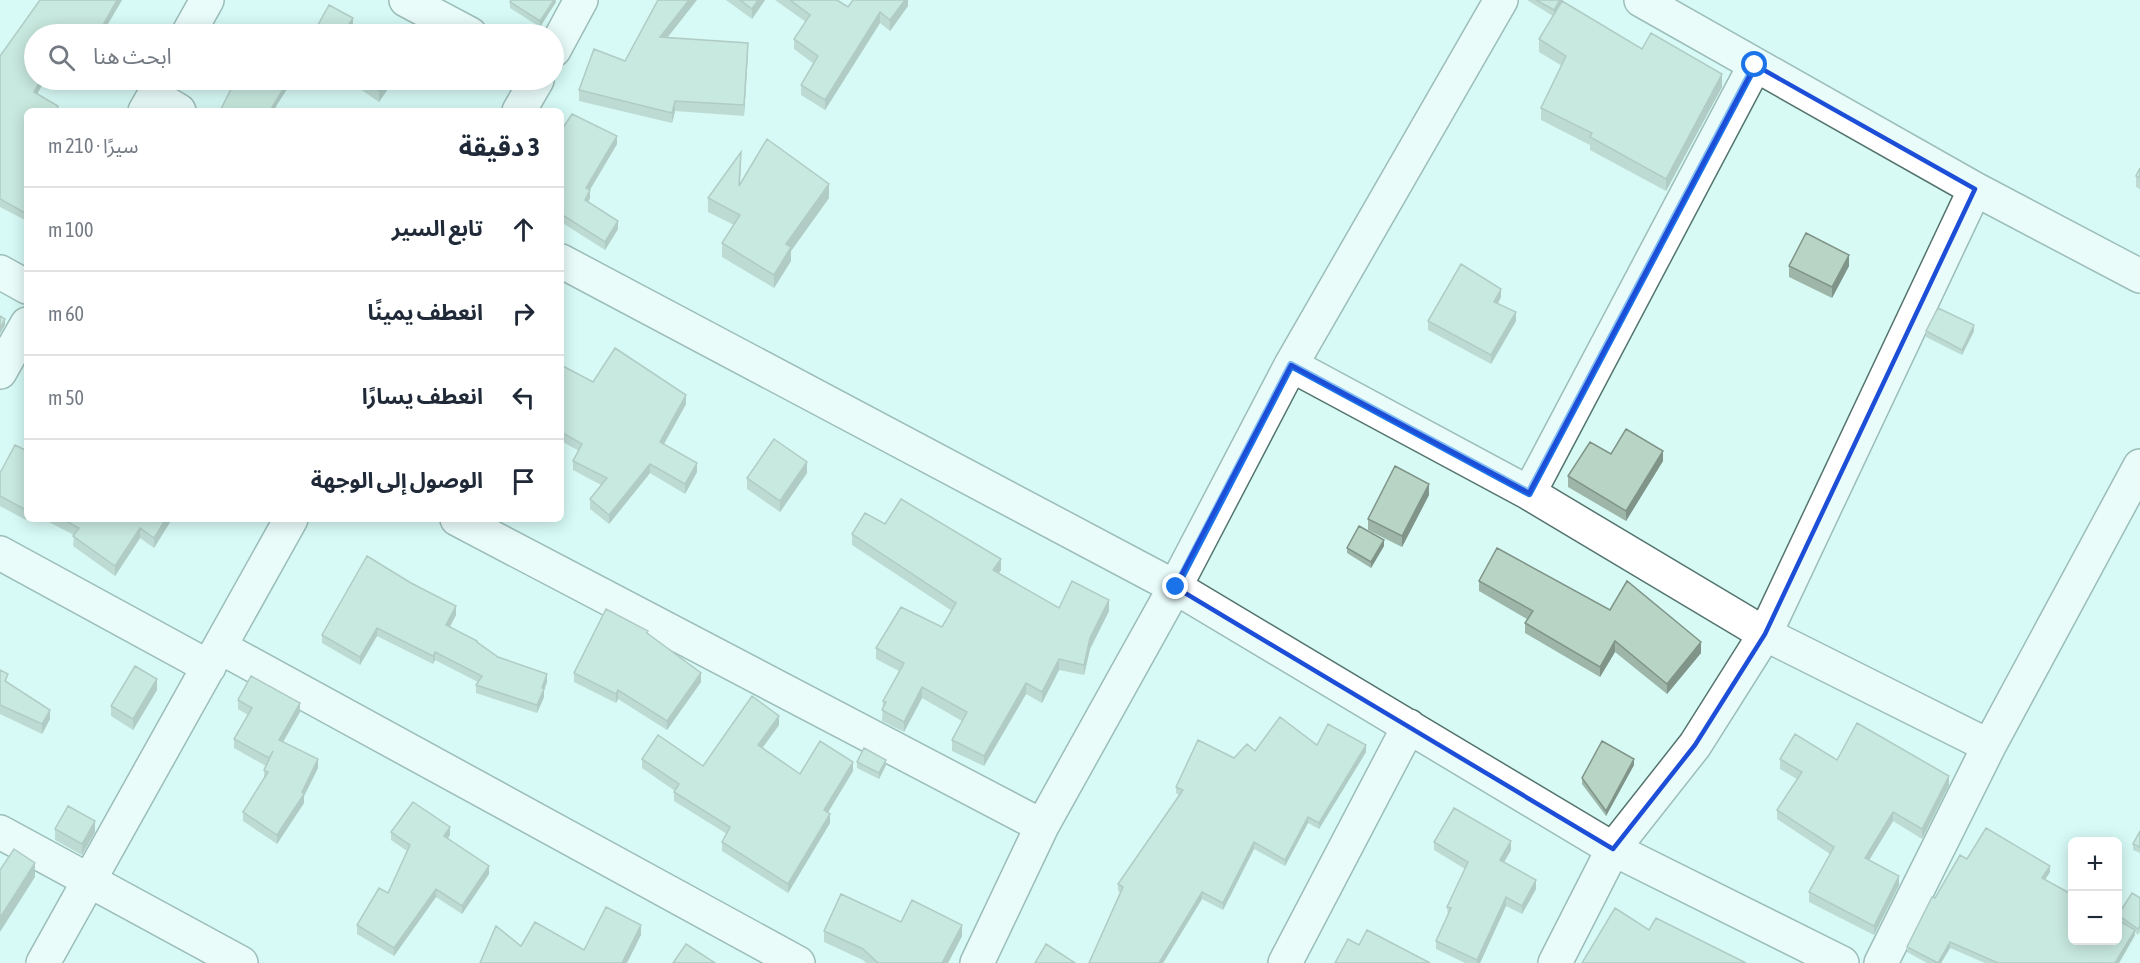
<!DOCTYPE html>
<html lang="ar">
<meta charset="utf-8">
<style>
:root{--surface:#fff;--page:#f2f2f3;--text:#1f2937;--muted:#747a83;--line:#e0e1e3}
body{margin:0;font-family:"Asap Condensed","Noto Sans Arabic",sans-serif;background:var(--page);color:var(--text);direction:rtl}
.controls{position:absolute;right:18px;bottom:18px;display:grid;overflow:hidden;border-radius:9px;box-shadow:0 3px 15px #0003}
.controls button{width:54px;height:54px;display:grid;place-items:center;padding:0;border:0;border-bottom:2px solid var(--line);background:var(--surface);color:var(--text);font:30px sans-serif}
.stop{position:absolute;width:18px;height:18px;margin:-14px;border:4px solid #1a73e8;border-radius:50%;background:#fff}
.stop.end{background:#1a73e8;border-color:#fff;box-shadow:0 2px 6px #0008}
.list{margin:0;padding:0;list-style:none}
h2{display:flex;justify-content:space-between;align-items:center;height:78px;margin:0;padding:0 24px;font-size:26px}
h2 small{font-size:20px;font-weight:400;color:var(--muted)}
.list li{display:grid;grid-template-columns:39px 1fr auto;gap:18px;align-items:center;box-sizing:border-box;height:84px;padding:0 24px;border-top:2px solid var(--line)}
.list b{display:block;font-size:22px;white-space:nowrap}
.list em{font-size:20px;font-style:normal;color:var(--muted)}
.icon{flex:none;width:33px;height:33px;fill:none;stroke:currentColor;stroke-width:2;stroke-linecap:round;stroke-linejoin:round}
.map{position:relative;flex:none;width:2140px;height:963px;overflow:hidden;direction:ltr}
.search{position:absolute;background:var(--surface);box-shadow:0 3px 15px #0003;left:24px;top:24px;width:540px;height:66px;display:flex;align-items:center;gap:15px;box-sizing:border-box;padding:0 21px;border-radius:33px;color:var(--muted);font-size:22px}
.panel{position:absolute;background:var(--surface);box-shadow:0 3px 15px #0003;left:24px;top:108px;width:540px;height:414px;border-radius:9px;direction:rtl}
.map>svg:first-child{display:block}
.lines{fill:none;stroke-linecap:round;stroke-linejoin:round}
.minor-casing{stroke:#54746f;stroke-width:36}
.minor{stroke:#fff;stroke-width:33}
.wall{fill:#9db6a9}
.shaded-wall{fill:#809489}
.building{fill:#b7d4c4;stroke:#809489;stroke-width:1.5}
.route{stroke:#1a73e8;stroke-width:8}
.marked{fill:none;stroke:#1d4ed8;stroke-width:4.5;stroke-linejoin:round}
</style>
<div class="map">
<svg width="2140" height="963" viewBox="0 0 2140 963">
<rect width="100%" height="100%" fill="#d7faf5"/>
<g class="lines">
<g class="minor-casing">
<path id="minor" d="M406 0 470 34
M1641 0 1975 189 2140 276
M188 34 207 0
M554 50 581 0
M154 96 179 111
M145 111 163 80
M519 111 537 80
M561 261 1175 587 1613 849 1842 963
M0 272 27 287
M1291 365 1529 493 1765 634 1989 746
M0 372 27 324
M1529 493 1755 65
M457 519 1042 826
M0 553 209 667
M220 647 798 963
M0 832 241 963
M43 963 291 519
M977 963 1042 826 1175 587 1291 365 1501 0
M1285 963 1409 726
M1555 963 1613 849 1695 745 1765 634 1975 189
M1881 963 1989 746 2140 466"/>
</g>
<use href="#minor" class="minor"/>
</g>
<path class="wall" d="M40 0H122L102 34H34L27 111V221L0 207V56Z
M556 0V2L540 27 510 8V2Z
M726 0H765L752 19Z
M775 0H837L848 7 908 0V6L890 31 880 23 825 110 801 95V85L814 64 794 49V39L806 22Z
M1527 0H1563V1L1642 49 1722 87 1666 191 1590 150V145L1541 120V108L1562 66 1539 52V39L1553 16Z
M668 37 748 53 744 116 675 111 672 123 579 101V90L625 61Z
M212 80H292V81L275 108V111L230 91Z
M347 80H394L379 102Z
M561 131 617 144 590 190V198L588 202 618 229 605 250 561 222Z
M741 165 740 184 829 198 791 251V261L774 288 722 257V243L734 225 708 212V198Z
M2140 168V189L2136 187V176Z
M1789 266H1849L1832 298 1789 277Z
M1501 297 1498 304 1516 321 1491 364 1428 330V321Z
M1926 331H1974L1962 355 1926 337Z
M561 365 593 382 686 404 664 444 697 472 685 494 650 473 609 524 590 509V499L601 485 573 470V461L579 451 561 441Z
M27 451V517L26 520 0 506V473Z
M1611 454 1663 461 1626 521 1568 487V476Z
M807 473 780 512 747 489V478Z
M1429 495 1402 547 1368 530V519Z
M43 519H172L154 548 140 538 115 576 73 546 74 535Z
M885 524 1001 570 999 573 1059 608 1109 611 1090 649 1084 675 1059 670 1042 703 1026 694 984 766 952 751V740L962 721 922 698 904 732 882 721 883 701 899 671 876 659V648L942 627 952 611 852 545V534Z
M1384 546 1371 568 1347 553V548Z
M1479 581 1610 610 1701 653 1667 694 1615 652 1600 677 1525 633V623L1527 619 1479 591Z
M456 615 450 627 477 643 498 657 547 682 544 690V697L537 713 476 693V685L478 682 435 660 433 664 377 636 360 665 322 643V635Z
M648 634 701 682 667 730 618 699 616 703 574 682V673Z
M0 670 8 683 50 719 42 734 0 714Z
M157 690 133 730 111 716V706Z
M238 700 300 712 283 742 318 768 304 796V803L277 844 243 821V812L264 778V770L266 766 234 748V739L248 715 238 709Z
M779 725 762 748 800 774 853 771 828 812 830 823 788 893 722 851V842L727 834 674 801V792L675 791 642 768V759L703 766Z
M1317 745 1366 752 1319 829 1308 823 1285 866 1254 849 1223 910 1202 899 1163 963H1089L1120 892 1118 891V884L1179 795 1176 793V787L1234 758 1255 751Z
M1780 759 1837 760 1949 785 1922 839 1893 821 1869 860 1899 885 1874 935 1809 902V892L1830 854 1777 819V810L1797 779 1780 769Z
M857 762 886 765 879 779 857 768Z
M1634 765 1606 816 1582 784V778Z
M55 829 95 832 82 855 55 840Z
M2140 831V853L2133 850V844Z
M391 832 450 835 447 838 489 874 462 914 436 897 394 956 357 934V925L388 893 407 851 391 840Z
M1434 842 1511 850 1504 862 1536 889 1522 914 1506 906 1480 963H1465L1436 949V941L1448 915 1447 907 1465 869 1434 850Z
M2050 872 2045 880 2118 940V915L2140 898V932L2138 935 2135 932V935L2119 963H1985L1950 948 1941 963H1927L1907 952V947L1935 898Z
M824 931 962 936 948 963H866L863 960 824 942Z"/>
<path class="shaded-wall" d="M117 0H122L102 34H98Z
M554 0H556V2L540 27V21Z
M689 0H697L660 47V37Z
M758 0H765L752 19V9Z
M905 0H908V6L890 31V20Z
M1560 0H1563L1554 16V10Z
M880 12V23L825 110V100Z
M353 18V29L348 26Z
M748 43V53L744 116V105Z
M1722 74V87L1666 191V179Z
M41 80H45L34 100V92Z
M289 80H292V81L273 111 272 107Z
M387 80H394L379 102V91Z
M675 101V111L672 123V113Z
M617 136V144L586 196V188Z
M829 184V198L791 251V261L774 288V275L786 244Z
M590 190V198L585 208V200Z
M618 221V229L605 250V242Z
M1849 255V266L1832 298V287Z
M1501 289V297L1494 310V302Z
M1516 312V321L1491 364V355Z
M5 319V325L0 334V328Z
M1974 325V331L1962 355V350Z
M686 395V404L660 451V442Z
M1663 451V461L1626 521V511Z
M807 462V473L780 512V501Z
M697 463V472L685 494V484Z
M650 464V473L609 524V515Z
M1429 484V495L1402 547V536Z
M27 507V517L26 520V510Z
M166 519H172L154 548V538Z
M140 528V538L115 576V566Z
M1384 540V546L1371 568V562Z
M1001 559V570L993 580V570Z
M1109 600V611L1090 649 1084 675V665L1090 638Z
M456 606V615L446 633V625Z
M377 628V636L360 665V657Z
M1615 641V652L1600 677V667Z
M1701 642V653L1667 694V684Z
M435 652V660L433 664V656Z
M1059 659V670L1042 703V692Z
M701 673V682L667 730V721Z
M547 674V682L544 690V697L537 713V705Z
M157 679V690L133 730V719Z
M1026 683V694L984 766V756Z
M922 687V698L904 732V722Z
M618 690V699L616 703V694Z
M300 703V712L279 749V740Z
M50 710V719L42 734V724Z
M779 716V725L758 754V745Z
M1366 745V752L1319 829V823Z
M318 759V768L304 796V803L277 844V835L302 792Z
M1634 759V765L1606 816V811Z
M886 760V765L879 779V773Z
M853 762V771L824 819V810Z
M1949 776V785L1922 839V829Z
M1893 812V821L1865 867V858Z
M830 814V823L788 893V884Z
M1308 817V823L1285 866V860Z
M95 821V832L82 855V844Z
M450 827V835L444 844V836Z
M1511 841V850L1500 869V860Z
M1254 842V849L1223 910V903Z
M35 863V877L0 932V918Z
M489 866V874L462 914V906Z
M2050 866V872L2042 884V878Z
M1899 876V885L1874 935V926Z
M1536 880V889L1522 914V906Z
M436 889V897L394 956V948Z
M1202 892V899L1163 963H1159Z
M1506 897V906L1480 963H1477V960Z
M641 925V935L627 963H622Z
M962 925V936L948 963H942Z
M2135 930V935L2119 963H2115Z
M1950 942V948L1941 963H1938Z"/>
<path class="building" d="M40 0H117L98 34H34V80H41L34 92 58 106 57 109 60 111H27V214L0 199V56Z
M511 0H554L540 21 510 2Z
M658 0H689L660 37 748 43 744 105 675 101 672 113 579 90 594 49 625 61Z
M740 0H758L752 9Z
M790 0H837L848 7 853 0H905L890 20 880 12 825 100 801 85 818 56 794 39 810 15Z
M1536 0H1560L1554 10Z
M1562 1 1642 49 1651 33 1722 74 1666 179 1590 137 1592 133 1541 108 1566 56 1539 39Z
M329 5 353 18 348 26 361 34H313Z
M220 80H289L272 107 275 108 274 111H220L232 87Z
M363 80H387L379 91Z
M572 114 617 136 586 188 590 190 585 200 618 221 605 242 561 214V131Z
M767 139 829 184 786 244 791 247 774 275 722 243 740 215 708 198 741 152 739 186Z
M2140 168V178L2136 176Z
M1806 233 1849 255 1832 287 1789 266Z
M1461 264 1501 289 1494 302 1516 312 1491 355 1428 321Z
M1938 308 1974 325 1962 350 1926 331Z
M0 316 5 319 0 328Z
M615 348 686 395 660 442 697 463 685 484 650 464 609 515 590 499 607 478 573 461 582 444 561 432V365L593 382Z
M1626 429 1663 451 1626 511 1568 476 1590 442 1611 454Z
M774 439 807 462 780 501 747 478Z
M15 445 27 451V507L26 510 0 496V473Z
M1395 466 1429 484 1402 536 1368 519Z
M901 499 1001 559 993 570 1059 608 1072 581 1109 600 1090 638 1084 665 1059 659 1042 692 1026 683 984 756 952 740 967 712 922 687 904 722 882 710 886 702 883 701 904 663 876 648 901 607 942 627 956 603 852 534 865 513 885 524Z
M62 519H166L154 538 140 528 115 566 73 536 79 528Z
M1359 526 1384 540 1371 562 1347 548Z
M1497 548 1610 610 1627 581 1701 642 1667 684 1615 641 1600 667 1525 623 1533 611 1479 581Z
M367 556 411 583 456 606 446 625 477 641V642L498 657 547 674 542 688 544 689 537 705 476 685 482 676 435 652 433 656 377 628 360 657 322 635Z
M606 609 648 631 647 633 701 673 667 721 618 690 616 694 574 673Z
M135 666 157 679 133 719 111 706Z
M0 670 8 674 5 681 50 710 42 724 0 705Z
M251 676 300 703 279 740 318 759 302 792 304 794 277 835 243 812 268 772 264 770 273 751 269 758 234 739 252 708 238 700Z
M752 696 779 716 758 745 800 774 820 741 853 762 824 810 830 814 788 884 722 842 730 827 674 792 679 784 642 759 658 735 703 766Z
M1280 717 1317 745 1328 724 1366 745 1319 823 1308 817 1285 860 1254 842 1223 903 1202 892 1159 963H1089L1123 887 1118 884 1183 790 1176 787 1198 740 1234 758 1247 744 1255 751Z
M1857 723 1949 776 1922 829 1893 812 1865 858 1899 876 1874 926 1809 892 1834 847 1777 810 1802 772 1780 759 1795 734 1837 760Z
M1602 741 1634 759 1606 811 1582 778Z
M864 748 886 760 879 773 857 762Z
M413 802 450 827 444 836 489 866 462 906 436 889 394 948 357 925 379 888 388 893 410 845 391 832Z
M68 806 95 821 82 844 55 829Z
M1454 808 1511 841 1500 860 1536 880 1522 906 1506 897 1477 960 1436 941 1451 908 1447 907 1468 862 1434 842Z
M1986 828 2050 866 2042 878 2073 895V940H2118V920L2135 930 2115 963H1998L1950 942 1938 963 1907 947 1932 897 1935 898 1960 855 1967 859Z
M2140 831V847L2133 844Z
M14 849 35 863 0 918V870Z
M2132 893 2140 898V926L2138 929 2118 915Z
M841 894 901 922 912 900 962 925 942 963H878L863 949 824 931Z
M606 907 641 925 622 963H480L496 926 521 946 535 922 584 950Z
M1615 908 1649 930 1656 918 1746 963H1582Z
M1367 930 1430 963H1335L1348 939 1359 945Z
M686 944 715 963H673Z
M1046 944 1075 963H1035Z"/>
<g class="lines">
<path class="route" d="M1176 587 1291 365 1529 493 1755 65"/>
</g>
<path d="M0 0H2140V963H0ZM1755 65 1975 189 1765 634 1695 745 1613 849 1175 587 1291 365 1529 493Z" fill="#d7faf5" fill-opacity=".55" fill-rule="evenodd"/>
<path class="marked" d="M1755 65 1975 189 1765 634 1695 745 1613 849 1175 587 1291 365 1529 493Z"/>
</svg>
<div class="controls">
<button>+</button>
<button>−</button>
</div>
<div class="stop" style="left:1755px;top:65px"></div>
<div class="stop end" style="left:1176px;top:587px"></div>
<div class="search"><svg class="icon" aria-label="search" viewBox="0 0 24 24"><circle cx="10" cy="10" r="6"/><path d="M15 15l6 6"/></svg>ابحث هنا</div>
<section class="panel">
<h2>3 دقيقة<small>سيرًا · 210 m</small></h2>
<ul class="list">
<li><svg class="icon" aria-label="ahead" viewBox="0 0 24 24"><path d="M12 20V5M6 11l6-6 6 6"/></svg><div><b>تابع السير</b></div><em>100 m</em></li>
<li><svg class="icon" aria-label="right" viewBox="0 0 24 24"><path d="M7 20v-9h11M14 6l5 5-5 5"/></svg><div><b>انعطف يمينًا</b></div><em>60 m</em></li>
<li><svg class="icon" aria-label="left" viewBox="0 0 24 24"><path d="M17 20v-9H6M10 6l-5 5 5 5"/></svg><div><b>انعطف يسارًا</b></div><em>50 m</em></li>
<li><svg class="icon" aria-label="arrive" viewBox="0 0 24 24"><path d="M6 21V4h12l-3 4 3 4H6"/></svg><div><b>الوصول إلى الوجهة</b></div></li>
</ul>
</section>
</div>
